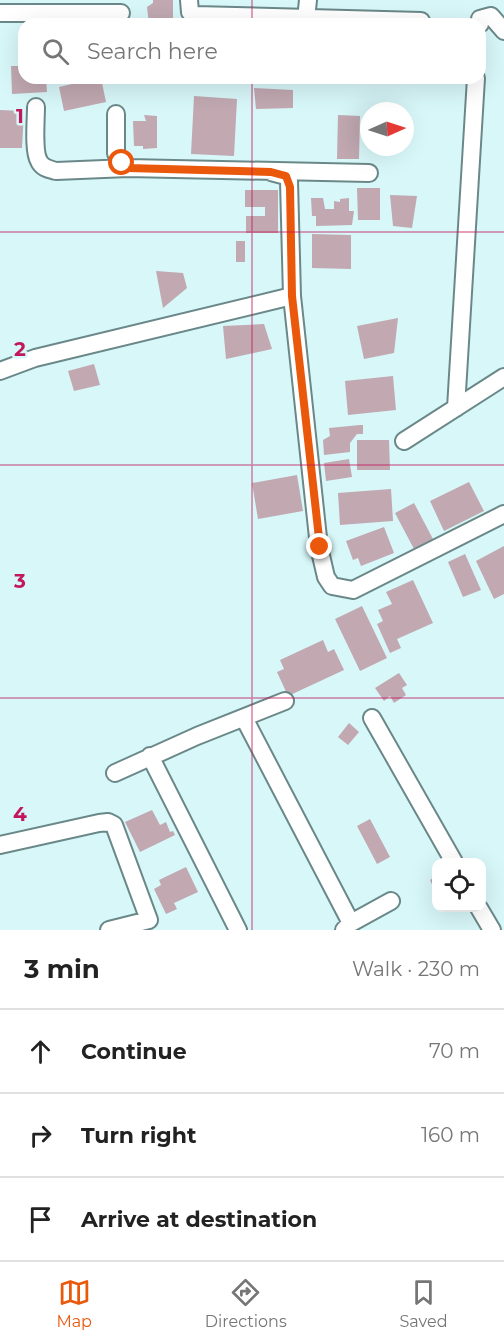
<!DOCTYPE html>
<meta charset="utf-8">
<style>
:root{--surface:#fff;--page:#f6f6f6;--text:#222;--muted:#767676;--line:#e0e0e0;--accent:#ea580c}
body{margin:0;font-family:Montserrat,sans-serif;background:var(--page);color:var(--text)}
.controls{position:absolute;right:18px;bottom:18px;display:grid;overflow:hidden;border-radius:12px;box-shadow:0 6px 24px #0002}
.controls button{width:54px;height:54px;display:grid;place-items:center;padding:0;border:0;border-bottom:2px solid var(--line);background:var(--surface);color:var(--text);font:30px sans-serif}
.compass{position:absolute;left:360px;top:102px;width:54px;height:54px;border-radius:50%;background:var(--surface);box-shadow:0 6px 24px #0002;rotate:87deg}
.stop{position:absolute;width:18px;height:18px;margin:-14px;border:4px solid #ea580c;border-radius:50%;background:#fff}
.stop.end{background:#ea580c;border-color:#fff;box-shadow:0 2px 6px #0008}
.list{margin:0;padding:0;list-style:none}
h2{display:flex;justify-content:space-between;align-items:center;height:78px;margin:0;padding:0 24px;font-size:26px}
h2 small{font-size:20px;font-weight:400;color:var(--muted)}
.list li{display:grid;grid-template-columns:39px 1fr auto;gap:18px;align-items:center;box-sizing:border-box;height:84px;padding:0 24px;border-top:2px solid var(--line)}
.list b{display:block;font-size:22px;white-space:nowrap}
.list em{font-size:20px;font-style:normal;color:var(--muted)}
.icon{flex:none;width:33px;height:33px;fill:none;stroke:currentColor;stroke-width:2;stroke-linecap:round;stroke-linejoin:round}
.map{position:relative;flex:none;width:504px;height:930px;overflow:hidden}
.search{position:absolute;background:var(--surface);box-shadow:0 6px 24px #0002;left:18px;right:18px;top:18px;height:66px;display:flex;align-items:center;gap:15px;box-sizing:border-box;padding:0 21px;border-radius:18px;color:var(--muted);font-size:22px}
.sheet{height:330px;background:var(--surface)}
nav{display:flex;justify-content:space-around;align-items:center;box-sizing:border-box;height:84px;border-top:2px solid var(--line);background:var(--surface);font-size:16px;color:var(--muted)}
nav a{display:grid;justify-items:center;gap:3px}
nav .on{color:var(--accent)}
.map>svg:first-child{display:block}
.building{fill:#c1a8b1}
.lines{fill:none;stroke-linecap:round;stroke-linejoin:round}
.street-casing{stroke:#6b8889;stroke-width:20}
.street{stroke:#fff;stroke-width:16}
.route{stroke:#ea580c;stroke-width:8}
.grid{fill:none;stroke:#c2185b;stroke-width:1.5;stroke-opacity:0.55}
.grid-label{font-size:20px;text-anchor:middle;font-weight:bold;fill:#c2185b;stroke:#d8f7f9;stroke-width:5;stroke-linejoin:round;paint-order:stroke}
</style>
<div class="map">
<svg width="504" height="930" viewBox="0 0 504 930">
<rect width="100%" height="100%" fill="#d8f7f9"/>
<path class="building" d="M153 0H173V24H149L147 7 153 3Z
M11 66H24V78H46L47 92 12 94Z
M97 78H101L106 102 64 111 59 87Z
M254 88 293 90V108L256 109Z
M194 96 237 99 234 156 191 154Z
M0 110 24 111 22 148H0Z
M144 115 157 116V148L143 149V146H134L133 121H146Z
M338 115 360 116 359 159H337Z
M357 188H380V220H358Z
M245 190H278V233H246V216H265V207H245Z
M390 195 417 196 412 228 393 226Z
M311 198H323L325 209H334V201L340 202V199L349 198V211H354L352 225 316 226V216H312Z
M312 234 351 235V269L312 268Z
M236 241H245V262H236Z
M156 271 183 273 187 288 163 308Z
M398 318 394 353 364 359 357 326Z
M264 324 272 349 226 359 223 326Z
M94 364 100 385 74 391 68 371Z
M393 376 396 410 348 415 345 381Z
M360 425H363V434H357L350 443V452L324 455 323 440 330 436 329 428Z
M357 440H389L390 470H357Z
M349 459 352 477 326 481 324 463Z
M297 475 303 511 258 519 252 483Z
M469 482 484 511 444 531 430 501Z
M391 489 393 521 340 525 338 493Z
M414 503 433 539 414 549 395 513Z
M384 527 394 553 361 566 358 558 353 560 346 541Z
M504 546V594L494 599 476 561Z
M465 554 481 590 463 597 448 562Z
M413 580 433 623 397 639 401 648 390 653 377 624 383 621 378 610 392 604 386 592Z
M362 606 387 658 360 671 335 619Z
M323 640 328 652 334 649 344 670 288 696 277 672 284 669 280 660Z
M399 673 407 685 402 688 406 695 394 703 390 696 384 701 375 688Z
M349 723 359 732 348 745 338 737Z
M152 810 160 825 166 822 170 832 173 831 175 835 140 852 125 822Z
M370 819 390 857 377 864 357 826Z
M186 867 198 892 174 903 177 909 166 914 154 889 161 885 159 880Z
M436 876V893L430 880Z"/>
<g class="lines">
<g class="street-casing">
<path id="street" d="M189 0 190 12 195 15 421 21
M0 13H121
M306 19 308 0
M480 24V19L491 16 504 31
M36 107C36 120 33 151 39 161 42 168 49 169 56 171L128 168
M116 114V153L118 159 128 168 369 173
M271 172 286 176 289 181 292 296 319 547 326 577 332 586 353 590 504 514
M0 371 35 358 292 296
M456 408 476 78
M404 441 504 377
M244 718 351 923
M372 718 454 862
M150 756 238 930
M115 773 197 736 285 701
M0 845 99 823 108 822 114 825 149 920 109 930
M479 908 492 930
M344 930 351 923 391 901"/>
</g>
<use href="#street" class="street"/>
</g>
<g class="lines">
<path class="route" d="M122 163 128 168 271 172 286 176 290 187 292 296 320 547"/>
</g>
<path class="grid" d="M252 0V24M252 78V930M0 232H504M0 465H504M0 698H504"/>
<g class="grid-label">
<text x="20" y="123">1</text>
<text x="20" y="356">2</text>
<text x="20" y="588">3</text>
<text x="20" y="821">4</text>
</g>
</svg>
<div class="controls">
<button><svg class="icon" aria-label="locate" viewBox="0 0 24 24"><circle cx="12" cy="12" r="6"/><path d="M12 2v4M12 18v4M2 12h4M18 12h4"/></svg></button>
</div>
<svg class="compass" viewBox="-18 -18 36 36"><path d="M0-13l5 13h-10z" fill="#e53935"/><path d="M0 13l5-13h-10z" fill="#767676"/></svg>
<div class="stop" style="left:122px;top:163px"></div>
<div class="stop end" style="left:320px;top:547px"></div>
<div class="search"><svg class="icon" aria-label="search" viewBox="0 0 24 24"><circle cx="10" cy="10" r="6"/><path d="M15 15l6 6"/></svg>Search here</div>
</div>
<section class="sheet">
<h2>3 min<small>Walk · 230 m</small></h2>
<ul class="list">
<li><svg class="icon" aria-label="ahead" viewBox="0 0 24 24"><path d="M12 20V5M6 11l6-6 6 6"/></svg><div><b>Continue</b></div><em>70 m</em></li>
<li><svg class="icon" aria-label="right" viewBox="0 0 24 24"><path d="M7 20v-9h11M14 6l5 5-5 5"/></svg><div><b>Turn right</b></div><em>160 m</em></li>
<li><svg class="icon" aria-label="arrive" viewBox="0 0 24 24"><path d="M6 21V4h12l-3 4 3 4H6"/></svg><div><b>Arrive at destination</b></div></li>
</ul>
</section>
<nav>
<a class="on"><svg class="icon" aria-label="map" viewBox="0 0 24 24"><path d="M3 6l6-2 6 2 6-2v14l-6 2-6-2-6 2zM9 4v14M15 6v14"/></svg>Map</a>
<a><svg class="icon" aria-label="directions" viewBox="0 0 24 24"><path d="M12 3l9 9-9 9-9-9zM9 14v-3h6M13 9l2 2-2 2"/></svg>Directions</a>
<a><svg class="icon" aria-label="saved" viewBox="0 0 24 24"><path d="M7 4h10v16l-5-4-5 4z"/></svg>Saved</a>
</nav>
